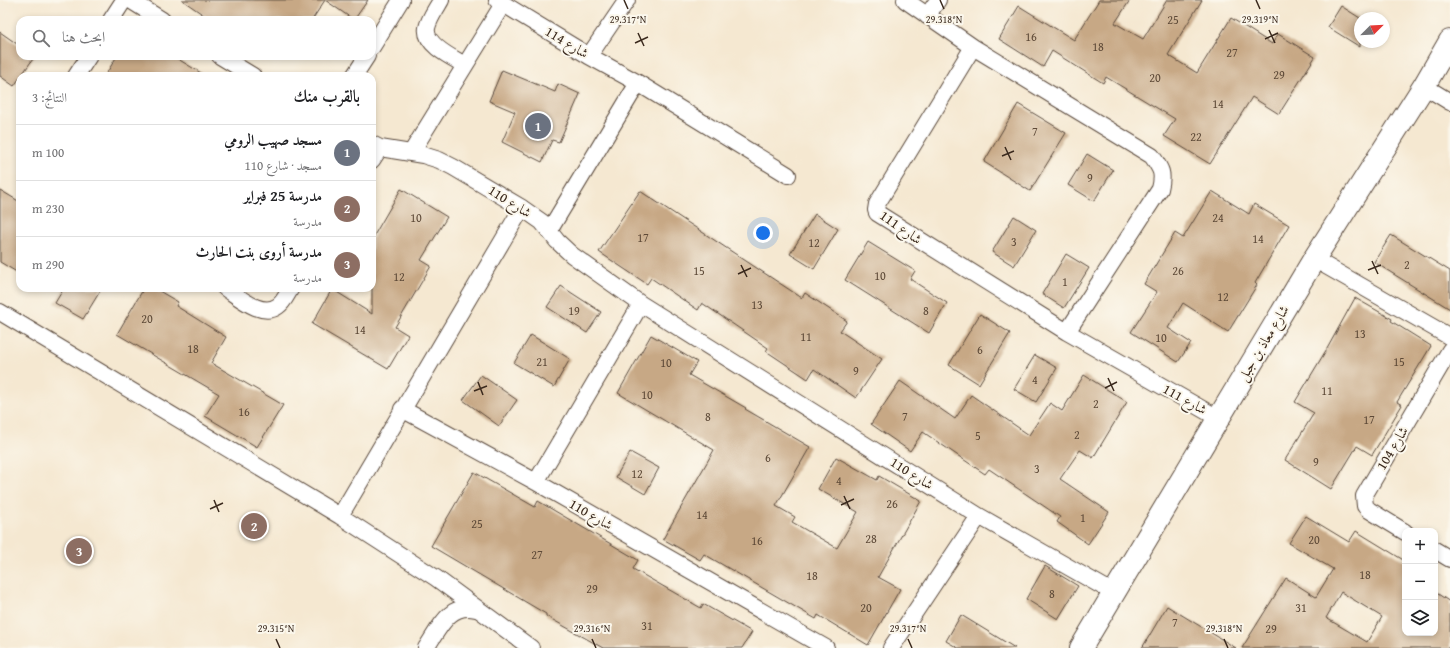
<!DOCTYPE html>
<html lang="ar">
<meta charset="utf-8">
<style>
:root{--surface:#fff;--page:#f6f6f6;--text:#202124;--muted:#757577;--line:#e0e0e0;--accent:#ea580c}
body{margin:0;font-family:"Gentium Book Plus",Amiri,serif;background:var(--page);color:var(--text);direction:rtl}
.controls{position:absolute;right:12px;bottom:12px;display:grid;overflow:hidden;border-radius:8px;box-shadow:0 2px 6px #0003}
.controls button{width:36px;height:36px;display:grid;place-items:center;padding:0;border:0;border-bottom:1px solid var(--line);background:var(--surface);color:var(--text);font:20px sans-serif}
.compass{position:absolute;left:1354px;top:12px;width:36px;height:36px;border-radius:50%;background:var(--surface);box-shadow:0 2px 6px #0003;rotate:66deg}
.you{position:absolute;left:763px;top:233px;width:14px;height:14px;margin:-10px;border:3px solid #fff;border-radius:50%;background:#1a73e8;box-shadow:0 0 0 6px #1a73e833}
.badge{display:grid;place-items:center;width:26px;height:26px;border-radius:50%;background:var(--accent);color:#fff;font-size:13px;font-weight:700}
.pin{position:absolute;translate:-50% -50%;border:2px solid #fff;box-shadow:0 1px 4px #0006}
.list{margin:0;padding:0;list-style:none}
h2{display:flex;justify-content:space-between;align-items:center;height:52px;margin:0;padding:0 16px;font-size:17px}
h2 small{font-size:13px;font-weight:400;color:var(--muted)}
.list li{display:grid;grid-template-columns:26px 1fr auto;gap:12px;align-items:center;box-sizing:border-box;height:56px;padding:0 16px;border-top:1px solid var(--line)}
.list b{display:block;font-size:15px;white-space:nowrap}
.list p{margin:0;font-size:13px;white-space:nowrap;color:var(--muted)}
.list em{font-size:13px;font-style:normal;color:var(--muted)}
.icon{flex:none;width:22px;height:22px;fill:none;stroke:currentColor;stroke-width:2;stroke-linecap:round;stroke-linejoin:round}
.map{position:relative;flex:none;width:1450px;height:648px;overflow:hidden;direction:ltr}
.search{position:absolute;background:var(--surface);box-shadow:0 2px 6px #0003;left:16px;top:16px;width:360px;height:44px;display:flex;align-items:center;gap:10px;box-sizing:border-box;padding:0 14px;border-radius:12px;color:var(--muted);font-size:15px}
.panel{position:absolute;background:var(--surface);box-shadow:0 2px 6px #0003;left:16px;top:72px;width:360px;height:220px;border-radius:12px;direction:rtl}
.map>svg:first-child{display:block}
.building{fill:#c7a885;fill-rule:evenodd}
.lines{fill:none;stroke-linecap:round;stroke-linejoin:round}
.street-casing{stroke:#574639;stroke-width:18}
.secondary-casing{stroke:#574639;stroke-width:24}
.street{stroke:#fff;stroke-width:16}
.secondary{stroke:#fff;stroke-width:22}
.ticks{fill:none;stroke:#3b2a1e;stroke-width:1.5}
.labels{text-anchor:middle;dominant-baseline:central;stroke-width:4;stroke-linejoin:round;paint-order:stroke}
.number-label{font-size:12px;fill:#5e4a38}
.street-label{font-size:14px;fill:#3b2a1e;stroke:#fbf7ec}
.ticks-label{font-size:10px;text-anchor:middle;fill:#3b2a1e;stroke:#fbf7ec;stroke-width:4;stroke-linejoin:round;paint-order:stroke}
</style>
<div class="map">
<svg width="1450" height="648" viewBox="0 0 1450 648">
<rect width="100%" height="100%" fill="#fbf7ec"/>
<filter id="ink" filterUnits="userSpaceOnUse"><feTurbulence type="fractalNoise" baseFrequency=".025" numOctaves="2"/><feDisplacementMap in="SourceGraphic" scale="8" xChannelSelector="R" yChannelSelector="G"/><feConvolveMatrix kernelMatrix="1 2 1 2 8 2 1 2 1" color-interpolation-filters="sRGB"/></filter>
<filter id="wash" filterUnits="userSpaceOnUse"><feTurbulence type="fractalNoise" baseFrequency=".012" numOctaves="4" result="noise"/><feDisplacementMap in="SourceGraphic" scale="16" xChannelSelector="R" yChannelSelector="G"/><feGaussianBlur stdDeviation="0.9" result="paint"/><feColorMatrix in="noise" values="0 0 0 0 0 0 0 0 0 0 0 0 0 0 0 0 0 1.4 0 .05"/><feComposite in="paint" operator="in"/></filter>
<g filter="url(#wash)">
<rect width="100%" height="100%" fill="#f5e8d1"/>
<g id="blocks">
<path class="building" d="M182 0H368L354 20 325 0 312 20H211Z
M1099 0H1130L1115 23 1143 39 1167 0H1202L1168 55 1197 73 1231 18 1272 44 1278 34 1315 57 1279 114 1252 97 1210 164 1164 136 1175 119 1106 77 1103 83 1052 51 1043 67 999 39 1019 6 1074 40Z
M1341 6 1360 18V47L1328 27Z
M0 32 20 46V56H35L14 86 0 76Z
M117 56H173L206 76H105Z
M502 70 555 92 558 84 580 94 559 142 552 140 542 162 502 142 515 112 489 101Z
M1018 104 1066 133 1030 191 984 162Z
M1087 154 1113 170 1094 201 1068 185Z
M401 189 447 217 421 260 431 266 395 327 408 335 388 369 312 324 332 289 372 314V239Z
M0 190 20 202V274L0 262Z
M640 191 802 298 805 293 847 321 840 331 882 359 856 398 814 369 808 379 766 351 768 348 702 303 698 310 651 278 647 284 599 252Z
M1212 191 1249 214 1254 204 1289 225 1255 283 1257 285 1228 332 1183 303 1168 328 1191 343 1178 362 1131 332 1157 292 1144 284 1175 233 1183 238Z
M815 214 838 229 814 269 790 254Z
M1014 216 1036 230 1014 266 992 252Z
M1391 235 1450 271V309L1374 262Z
M868 242 915 271 910 279 947 303 929 333 845 280Z
M1066 254 1089 268 1064 308 1042 294Z
M561 286 601 312 587 333 547 307Z
M64 288H102L83 319 55 303Z
M144 288H154L178 302 176 306 226 337 211 363 283 405 257 447 205 416 219 394 117 334Z
M1355 298 1392 319 1391 321 1431 346 1397 402 1402 405 1372 455 1357 446 1331 489 1285 460 1314 413 1295 402 1328 347Z
M980 314 1010 333 979 384 949 365Z
M531 335 570 359 554 387 514 363Z
M651 335 697 362 689 375 746 408 745 409 810 447 776 506 795 517 792 522 837 548 858 512 818 489 836 457 877 480 879 476 921 501 878 577 900 589 868 645 818 615 816 619 704 554 700 560 663 539 714 450 618 393Z
M1035 355 1057 368 1036 402 1014 389Z
M481 375 517 400 499 426 463 400Z
M1084 375 1127 402 1093 458 1080 450 1060 479 1109 512 1088 544 1057 522 1060 517 989 469 985 474 923 432 910 451 871 424 900 381 955 419 971 395 1029 435 1050 403 1062 411Z
M630 452 659 468 645 494 616 477Z
M474 472 535 507 538 501 638 560 633 569 701 608 703 604 752 632 742 648H603L546 616V614L431 546Z
M1306 516 1349 542 1356 531 1405 561V633H1435V592L1450 602V648H1242L1286 578 1316 597 1333 569 1289 543ZM1341 592 1382 617 1367 642 1326 618Z
M1045 566 1078 586 1058 619 1026 599Z
M1167 606 1236 648H1142Z
M961 615 1015 648H958L946 641Z"/>
</g>
</g>
<g filter="url(#ink)">
<use href="#blocks" fill-opacity="0" stroke="#574639" stroke-width="1"/>
<g class="lines">
<g class="street-casing">
<path id="street" d="M130 0 162 20
M441 0C437 8 429 18 427 28 424 45 453 58 465 65
M497 0 589 56 638 83 788 175
M905 0 973 47 1152 156C1161 169 1164 173 1160 189L1067 332
M927 16 938 0
M111 20 124 0
M372 47 401 0
M973 47 877 204 876 210 877 213 1067 332 1218 418
M220 56 253 76
M589 56 627 0
M76 76 89 56
M354 76 367 56
M1424 86 1450 102
M372 144 380 148 423 155 439 160 453 167 522 208 542 222 557 241 572 255 641 304 979 516 1114 593
M411 153 503 4
M372 160 380 148
M549 231 638 83
M1314 259 1450 337
M225 288C239 297 262 318 278 306 284 302 287 294 291 288
M0 312 340 516 436 578 531 648
M402 409 536 482 826 648
M536 482 641 304
M340 516 522 208
M1405 532 1369 510 1365 506 1364 496 1450 350
M1435 550 1450 559
M426 648C439 629 449 602 476 609
M891 648 979 516"/>
</g>
<g class="secondary-casing">
<path id="secondary" d="M1081 648 1314 259 1424 86 1450 41"/>
</g>
<use href="#street" class="street"/>
<use href="#secondary" class="secondary"/>
</g>
</g>
<path class="ticks" d="M624 0 628 9M940 0 944 9M1256 0 1260 9M1269 30 1275 43M638 33 644 46M1265 39 1278 33M635 43 648 37M1005 147 1011 160M1002 156 1014 151M1372 261 1378 274M741 265 747 277M1368 270 1381 265M738 274 751 268M1108 378 1114 391M478 382 483 395M1105 388 1117 382M474 391 487 386M844 496 850 509M214 500 219 512M841 505 854 499M210 509 223 503M276 639 280 648M592 639 596 648M908 639 912 648M1224 639 1228 648"/>
<g class="labels">
<g class="number-label">
<text x="1173" y="19">25</text>
<text x="1031" y="36">16</text>
<text x="1098" y="46">18</text>
<text x="1232" y="52">27</text>
<text x="1279" y="74">29</text>
<text x="1155" y="77">20</text>
<text x="1218" y="103">14</text>
<text x="1035" y="131">7</text>
<text x="1196" y="136">22</text>
<text x="1090" y="177">9</text>
<text x="416" y="217">10</text>
<text x="1218" y="217">24</text>
<text x="643" y="237">17</text>
<text x="1258" y="238">14</text>
<text x="1014" y="241">3</text>
<text x="814" y="242">12</text>
<text x="1407" y="264">2</text>
<text x="699" y="270">15</text>
<text x="1178" y="270">26</text>
<text x="880" y="275">10</text>
<text x="399" y="276">12</text>
<text x="1065" y="281">1</text>
<text x="1223" y="296">12</text>
<text x="757" y="304">13</text>
<text x="574" y="310">19</text>
<text x="926" y="310">8</text>
<text x="147" y="318">20</text>
<text x="360" y="329">14</text>
<text x="1360" y="333">13</text>
<text x="806" y="336">11</text>
<text x="1161" y="337">10</text>
<text x="193" y="348">18</text>
<text x="980" y="349">6</text>
<text x="542" y="361">21</text>
<text x="1399" y="361">15</text>
<text x="666" y="362">10</text>
<text x="856" y="370">9</text>
<text x="1035" y="379">4</text>
<text x="1327" y="390">11</text>
<text x="647" y="394">10</text>
<text x="1096" y="403">2</text>
<text x="244" y="411">16</text>
<text x="708" y="416">8</text>
<text x="905" y="416">7</text>
<text x="1369" y="419">17</text>
<text x="1077" y="434">2</text>
<text x="978" y="435">5</text>
<text x="768" y="457">6</text>
<text x="1316" y="461">9</text>
<text x="1037" y="468">3</text>
<text x="637" y="473">12</text>
<text x="839" y="480">4</text>
<text x="892" y="503">26</text>
<text x="702" y="514">14</text>
<text x="1083" y="517">1</text>
<text x="477" y="523">25</text>
<text x="871" y="538">28</text>
<text x="1314" y="539">20</text>
<text x="757" y="540">16</text>
<text x="537" y="554">27</text>
<text x="1365" y="574">18</text>
<text x="812" y="575">18</text>
<text x="592" y="588">29</text>
<text x="1052" y="593">8</text>
<text x="866" y="607">20</text>
<text x="1301" y="607">31</text>
<text x="1175" y="622">7</text>
<text x="647" y="625">31</text>
<text x="1271" y="628">29</text>
</g>
<g class="street-label">
<text transform="translate(567 42) rotate(31)">شارع 114</text>
<text transform="translate(510 201) rotate(32)">شارع 110</text>
<text transform="translate(901 227) rotate(35)">شارع 111</text>
<text transform="translate(1263 343) rotate(-59)">شارع معاذ بن جبل</text>
<text transform="translate(1185 399) rotate(29)">شارع 111</text>
<text transform="translate(1392 448) rotate(-59)">شارع 104</text>
<text transform="translate(912 473) rotate(32)">شارع 110</text>
<text transform="translate(591 514) rotate(30)">شارع 110</text>
</g>
</g>
<g class="ticks-label">
<text x="944" y="23">29.318°N</text>
<text x="628" y="23">29.317°N</text>
<text x="1260" y="23">29.319°N</text>
<text x="276" y="632">29.315°N</text>
<text x="592" y="632">29.316°N</text>
<text x="908" y="632">29.317°N</text>
<text x="1224" y="632">29.318°N</text>
</g>
</svg>
<div class="controls">
<button>+</button>
<button>−</button>
<button><svg class="icon" aria-label="layers" viewBox="0 0 24 24"><path d="M12 4l9 5-9 5-9-5zM3 14l9 5 9-5"/></svg></button>
</div>
<svg class="compass" viewBox="-18 -18 36 36"><path d="M0-13l5 13h-10z" fill="#e53935"/><path d="M0 13l5-13h-10z" fill="#757577"/></svg>
<div class="you"></div>
<div class="pin badge" style="left:538px;top:126px;background:#6b7280">1</div>
<div class="pin badge" style="left:254px;top:526px;background:#8d6e63">2</div>
<div class="pin badge" style="left:79px;top:551px;background:#8d6e63">3</div>
<div class="search"><svg class="icon" aria-label="search" viewBox="0 0 24 24"><circle cx="10" cy="10" r="6"/><path d="M15 15l6 6"/></svg>ابحث هنا</div>
<section class="panel">
<h2>بالقرب منك<small>النتائج: 3</small></h2>
<ul class="list">
<li><span class="badge" style="background:#6b7280">1</span><div><b>مسجد صهيب الرومي</b><p>مسجد · شارع 110</p></div><em>100 m</em></li>
<li><span class="badge" style="background:#8d6e63">2</span><div><b>مدرسة 25 فبراير</b><p>مدرسة</p></div><em>230 m</em></li>
<li><span class="badge" style="background:#8d6e63">3</span><div><b>مدرسة أروى بنت الحارث</b><p>مدرسة</p></div><em>290 m</em></li>
</ul>
</section>
</div>
